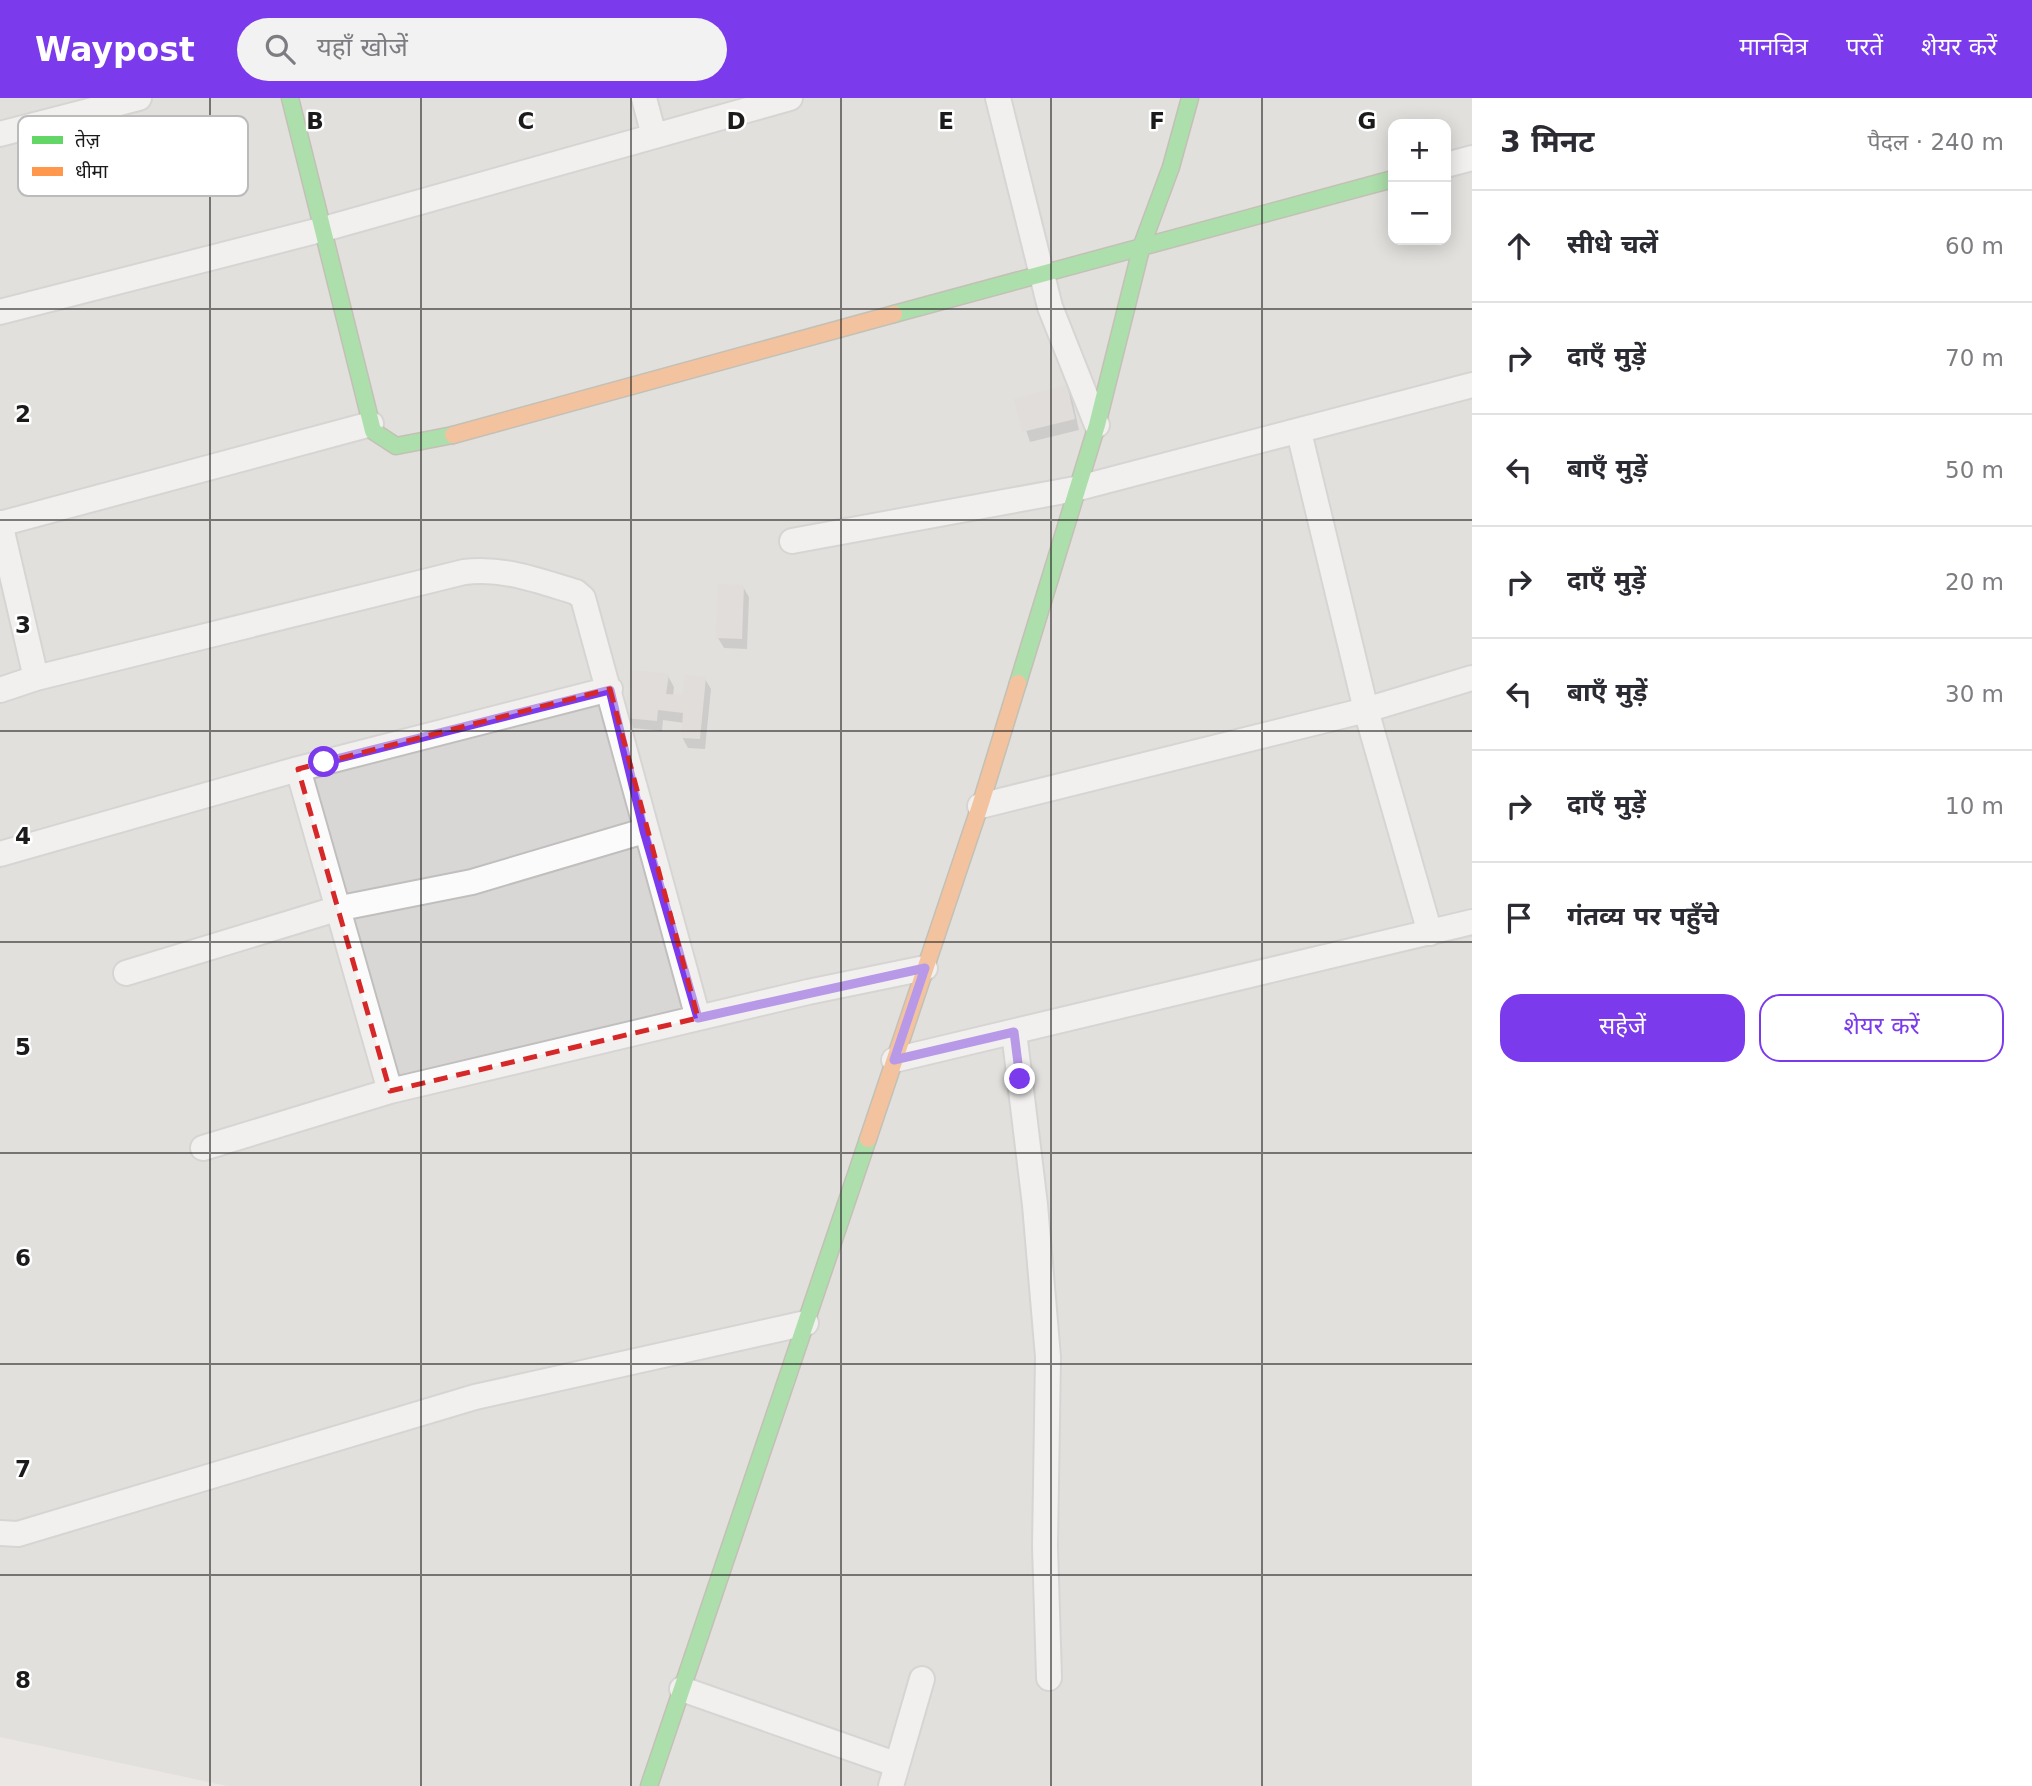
<!DOCTYPE html>
<html lang="hi">
<meta charset="utf-8">
<style>
:root{--surface:#fff;--page:#f2f2f3;--text:#2b2b33;--muted:#7c7c81;--line:#e1e1e2;--accent:#7c3aed}
body{margin:0;font-family:"DejaVu Sans","Noto Sans Devanagari",sans-serif;background:var(--page);color:var(--text)}
.controls{position:absolute;right:21px;top:21px;display:grid;overflow:hidden;border-radius:14px;box-shadow:0 4px 18px #0003}
.controls button{width:63px;height:63px;display:grid;place-items:center;padding:0;border:0;border-bottom:2px solid var(--line);background:var(--surface);color:var(--text);font:35px sans-serif}
.stop{position:absolute;width:21px;height:21px;margin:-16px;border:5px solid #7c3aed;border-radius:50%;background:#fff}
.stop.end{background:#7c3aed;border-color:#fff;box-shadow:0 2px 7px #0008}
.list{margin:0;padding:0;list-style:none}
h2{display:flex;justify-content:space-between;align-items:center;height:91px;margin:0;padding:0 28px;font-size:30px}
h2 small{font-size:23px;font-weight:400;color:var(--muted)}
.list li{display:grid;grid-template-columns:46px 1fr auto;gap:21px;align-items:center;box-sizing:border-box;height:112px;padding:0 28px;border-top:2px solid var(--line)}
.list b{display:block;font-size:26px;white-space:nowrap}
.list em{font-size:23px;font-style:normal;color:var(--muted)}
.actions{display:flex;gap:14px;padding:21px 28px}
.actions a{flex:1;padding:16px 0;border:2px solid var(--accent);border-radius:21px;text-align:center;font-size:24px;color:var(--accent)}
.actions .main{background:var(--accent);color:#fff}
.icon{flex:none;width:38px;height:38px;fill:none;stroke:currentColor;stroke-width:2;stroke-linecap:round;stroke-linejoin:round}
.map{position:relative;flex:none;width:1472px;height:1688px;overflow:hidden}
header{display:flex;align-items:center;gap:42px;box-sizing:border-box;height:98px;padding:0 35px;background:var(--accent);color:#fff}
header strong{font-size:33px}
nav{display:flex;gap:38px;margin-inline-start:auto;font-size:24px}
.search{width:490px;height:63px;background:var(--page);display:flex;align-items:center;gap:18px;box-sizing:border-box;padding:0 24px;border-radius:38px;color:var(--muted);font-size:26px}
main{display:flex}
aside{flex:1;background:var(--surface)}
.map>svg:first-child{display:block}
.residential{fill:#d9d7d6;fill-rule:evenodd}
.shadow{fill:#0003}
.building{fill:#d5d0cf}
.lines{fill:none;stroke-linecap:round;stroke-linejoin:round}
.street-casing{stroke:#c1bfbe;stroke-width:28}
.fast-casing{stroke:#95907c;stroke-width:19}
.slow-casing{stroke:#95907c;stroke-width:19}
.street{stroke:#fcfbfb;stroke-width:24}
.fast{stroke:#63d668;stroke-width:16}
.slow{stroke:#ff974d;stroke-width:16}
.route{stroke:#7c3aed;stroke-width:9}
.marked{fill:none;stroke:#d62828;stroke-width:5;stroke-dasharray:14 9;stroke-linejoin:round}
.grid{fill:none;stroke:#1b1b1b;stroke-width:2;stroke-opacity:0.55}
.key{fill:#fff;stroke:#bbb;stroke-width:2}
.key-label{font-size:19px;fill:#1b1b1b}
.grid-label{font-size:23px;text-anchor:middle;font-weight:bold;fill:#1b1b1b;stroke:#fff;stroke-width:5;stroke-linejoin:round;paint-order:stroke}
</style>
<header>
<strong>Waypost</strong>
<div class="search"><svg class="icon" aria-label="search" viewBox="0 0 24 24"><circle cx="10" cy="10" r="6"/><path d="M15 15l6 6"/></svg>यहाँ खोजें</div>
<nav><a>मानचित्र</a><a>परतें</a><a>शेयर करें</a></nav>
</header>
<main>
<div class="map">
<svg width="1472" height="1688" viewBox="0 0 1472 1688">
<rect width="100%" height="100%" fill="#eae7e4"/>
<path class="residential" d="M0 0H1472V1688H227L0 1639ZM1393 26H1446V142H1393Z"/>
<path class="shadow" d="M1066 289 1072 300 1079 332 1030 344 1016 302Z
M743 489 749 499 747 551 724 550 718 540Z
M668 578 674 589 673 598 684 599 705 581 711 591 705 651 688 650 682 639 684 625 663 622 662 633 633 630 627 619Z"/>
<path class="building" d="M1067 287 1075 321 1022 334 1014 301Z
M718 486 744 487 742 541 716 540Z
M630 572 669 576 666 596 683 597 685 577 706 579 700 641 681 640 683 615 658 612 657 623 625 620Z"/>
<g class="lines">
<g class="street-casing">
<path id="street" d="M644 0 654 38
M998 0 1050 209 1097 327
M0 36 139 0
M1446 67 1472 60
M0 214 324 131 790 0
M1299 334 1366 612 1430 835
M0 425 36 580
M0 426 371 326
M792 443 1075 391 1472 287
M0 592 36 580 464 474C503 469 539 483 576 494L583 500 698 920
M298 671 390 993
M980 708 1366 612 1472 580
M0 756 298 671 610 591
M126 875 336 811 472 784 644 733
M1014 934 1035 1107 1048 1259 1045 1448 1049 1580
M894 962 1472 824
M203 1050 390 993 808 894 925 870
M0 1435 18 1436 475 1299 806 1225
M682 1591 895 1666
M891 1688 922 1581"/>
</g>
<g class="fast-casing">
<path id="fast" d="M290 0 373 333 396 348 453 337
M894 216 1393 81
M1018 585 1097 327 1142 147 1171 69 1190 0
M649 1688 868 1041"/>
</g>
<g class="slow-casing">
<path id="slow" d="M453 337 894 216
M868 1041 980 708 1018 585"/>
</g>
<use href="#street" class="street"/>
<use href="#fast" class="fast"/>
<use href="#slow" class="slow"/>
</g>
<g class="lines">
<path class="route" d="M324 664 610 592 644 733 698 920 925 870 894 962 1014 934 1020 981"/>
</g>
<path d="M0 0H1472V1688H0ZM610 591 698 920 390 993 298 671Z" fill="#eae7e4" fill-opacity=".55" fill-rule="evenodd"/>
<path class="marked" d="M610 591 698 920 390 993 298 671Z"/>
<path class="grid" d="M210 0V1688M421 0V1688M631 0V1688M841 0V1688M1051 0V1688M1262 0V1688M0 211H1472M0 422H1472M0 633H1472M0 844H1472M0 1055H1472M0 1266H1472M0 1477H1472"/>
<rect x="18" y="18" width="230" height="80" rx="10" class="key"/>
<rect x="32" y="38" width="31" height="8" fill="#63d668"/>
<rect x="32" y="69" width="31" height="9" fill="#ff974d"/>
<g class="key-label">
<text x="75" y="49">तेज़</text>
<text x="75" y="80">धीमा</text>
</g>
<g class="grid-label">
<text x="315" y="31">B</text>
<text x="526" y="31">C</text>
<text x="736" y="31">D</text>
<text x="946" y="31">E</text>
<text x="1157" y="31">F</text>
<text x="1367" y="31">G</text>
<text x="23" y="324">2</text>
<text x="23" y="535">3</text>
<text x="23" y="746">4</text>
<text x="23" y="957">5</text>
<text x="23" y="1168">6</text>
<text x="23" y="1379">7</text>
<text x="23" y="1590">8</text>
</g>
</svg>
<div class="controls">
<button>+</button>
<button>−</button>
</div>
<div class="stop" style="left:324px;top:664px"></div>
<div class="stop end" style="left:1020px;top:981px"></div>
</div>
<aside>
<h2>3 मिनट<small>पैदल · 240 m</small></h2>
<ul class="list">
<li><svg class="icon" aria-label="ahead" viewBox="0 0 24 24"><path d="M12 20V5M6 11l6-6 6 6"/></svg><div><b>सीधे चलें</b></div><em>60 m</em></li>
<li><svg class="icon" aria-label="right" viewBox="0 0 24 24"><path d="M7 20v-9h11M14 6l5 5-5 5"/></svg><div><b>दाएँ मुड़ें</b></div><em>70 m</em></li>
<li><svg class="icon" aria-label="left" viewBox="0 0 24 24"><path d="M17 20v-9H6M10 6l-5 5 5 5"/></svg><div><b>बाएँ मुड़ें</b></div><em>50 m</em></li>
<li><svg class="icon" aria-label="right" viewBox="0 0 24 24"><path d="M7 20v-9h11M14 6l5 5-5 5"/></svg><div><b>दाएँ मुड़ें</b></div><em>20 m</em></li>
<li><svg class="icon" aria-label="left" viewBox="0 0 24 24"><path d="M17 20v-9H6M10 6l-5 5 5 5"/></svg><div><b>बाएँ मुड़ें</b></div><em>30 m</em></li>
<li><svg class="icon" aria-label="right" viewBox="0 0 24 24"><path d="M7 20v-9h11M14 6l5 5-5 5"/></svg><div><b>दाएँ मुड़ें</b></div><em>10 m</em></li>
<li><svg class="icon" aria-label="arrive" viewBox="0 0 24 24"><path d="M6 21V4h12l-3 4 3 4H6"/></svg><div><b>गंतव्य पर पहुँचे</b></div></li>
</ul>
<div class="actions"><a class="main">सहेजें</a><a>शेयर करें</a></div>
</aside>
</main>
